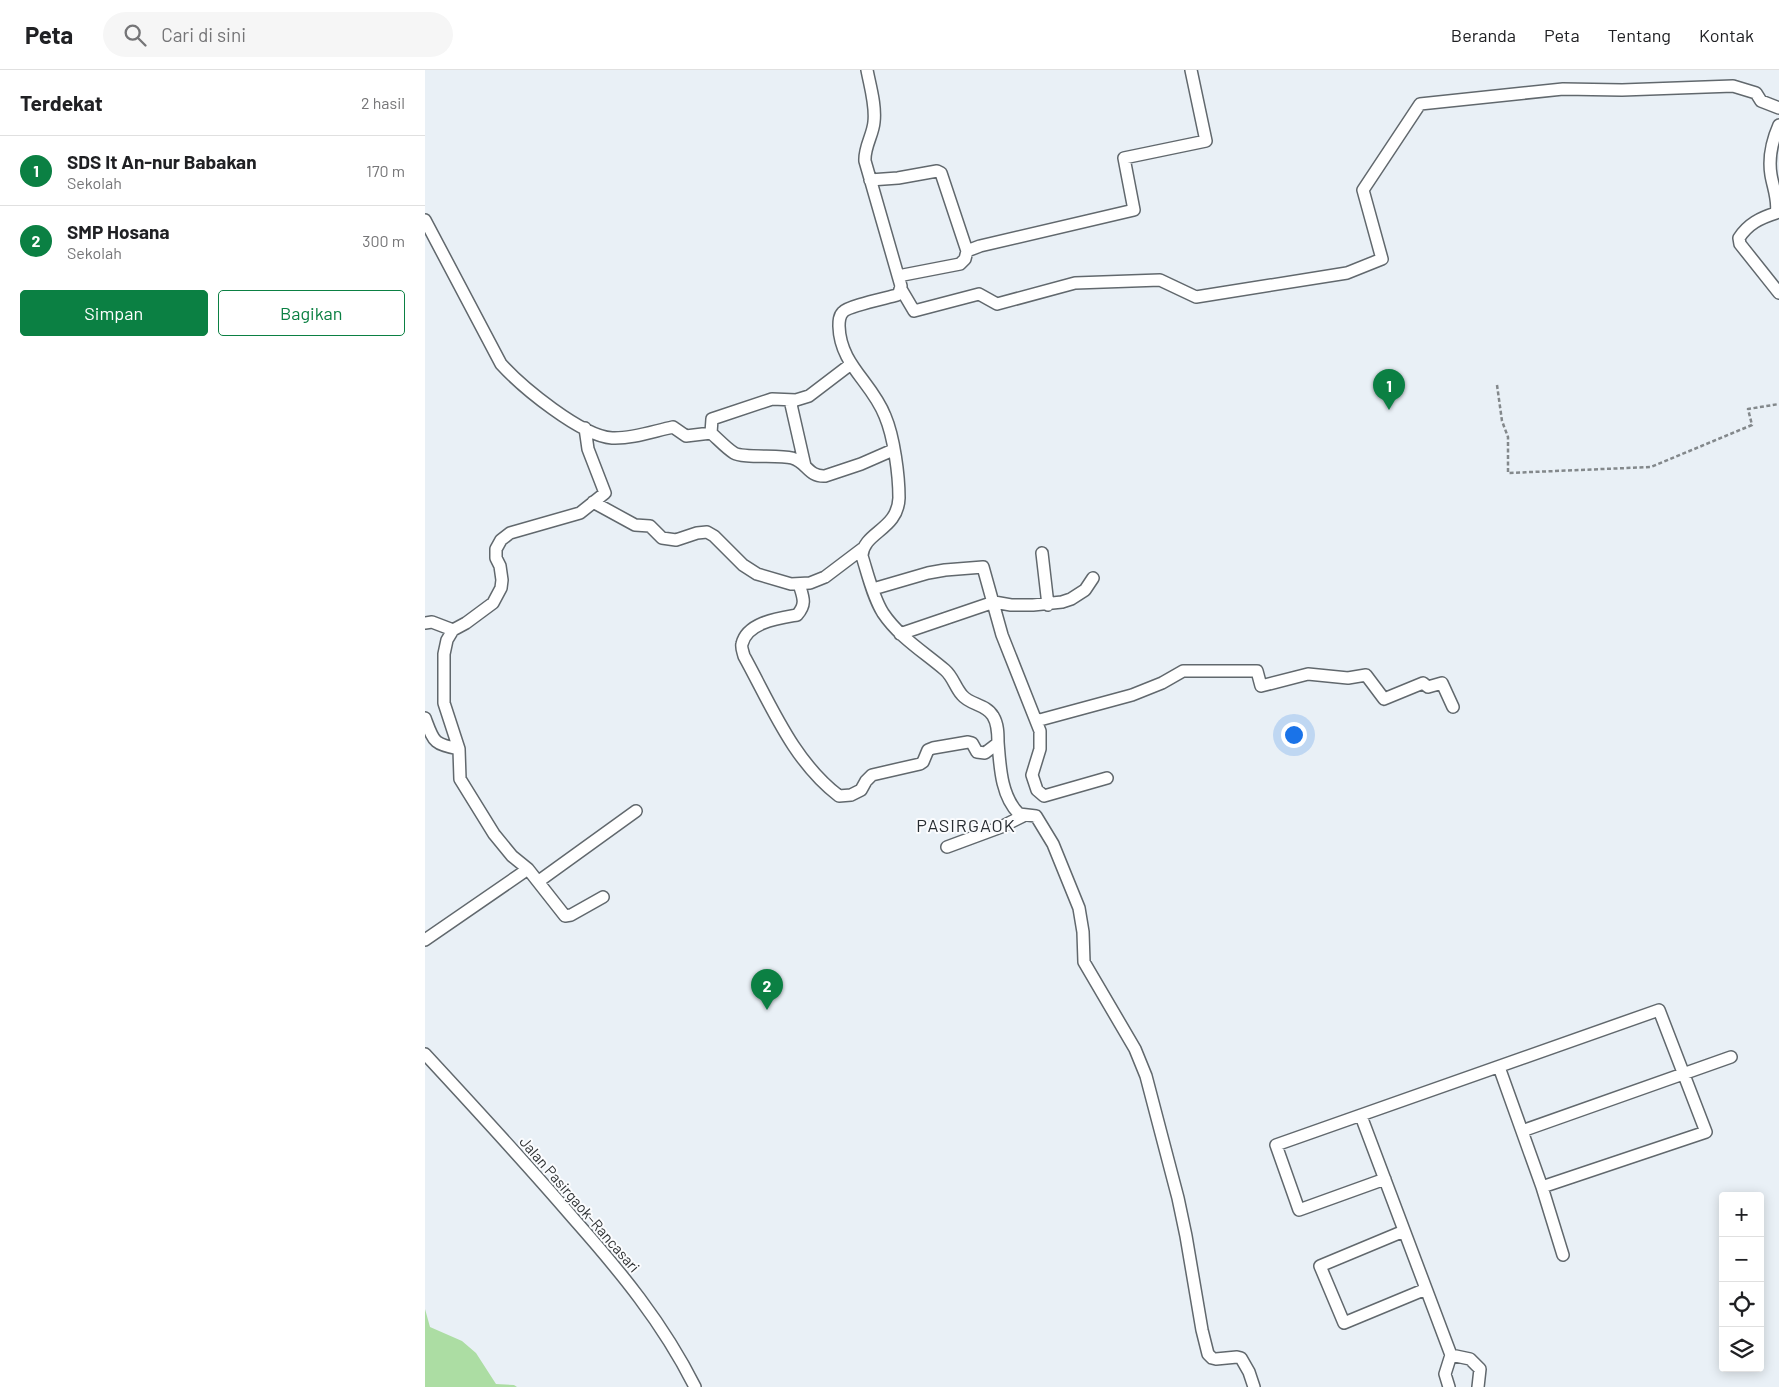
<!DOCTYPE html>
<html lang="id">
<meta charset="utf-8">
<style>
:root{--surface:#fff;--page:#f6f6f6;--text:#202124;--muted:#757577;--line:#e0e0e0;--accent:#0b8043}
body{margin:0;font-family:Barlow,sans-serif;background:var(--page);color:var(--text)}
.controls{position:absolute;right:15px;bottom:15px;display:grid;overflow:hidden;border-radius:5px;box-shadow:0 2px 12px #0003}
.controls button{width:45px;height:45px;display:grid;place-items:center;padding:0;border:0;border-bottom:1px solid var(--line);background:var(--surface);color:var(--text);font:25px sans-serif}
.you{position:absolute;left:868px;top:664px;width:18px;height:18px;margin:-12px;border:4px solid #fff;border-radius:50%;background:#1a73e8;box-shadow:0 0 0 8px #1a73e833}
.badge{display:grid;place-items:center;width:32px;height:32px;border-radius:50%;background:var(--accent);color:#fff;font-size:16px;font-weight:700}
.pin{position:absolute;translate:-50% -41px;filter:drop-shadow(0 1px 2px #0008)}
.pin::after{content:'';position:absolute;top:26px;width:18px;height:15px;background:inherit;clip-path:polygon(0 0,100% 0,50% 100%)}
.list{margin:0;padding:0;list-style:none}
h2{display:flex;justify-content:space-between;align-items:center;height:65px;margin:0;padding:0 20px;font-size:21px}
h2 small{font-size:16px;font-weight:400;color:var(--muted)}
.list li{display:grid;grid-template-columns:32px 1fr auto;gap:15px;align-items:center;box-sizing:border-box;height:70px;padding:0 20px;border-top:1px solid var(--line)}
.list b{display:block;font-size:19px;white-space:nowrap}
.list p{margin:0;font-size:16px;white-space:nowrap;color:var(--muted)}
.list em{font-size:16px;font-style:normal;color:var(--muted)}
.actions{display:flex;gap:10px;padding:15px 20px}
.actions a{flex:1;padding:11px 0;border:1px solid var(--accent);border-radius:5px;text-align:center;font-size:18px;color:var(--accent)}
.actions .main{background:var(--accent);color:#fff}
.icon{flex:none;width:28px;height:28px;fill:none;stroke:currentColor;stroke-width:2;stroke-linecap:round;stroke-linejoin:round}
.map{position:relative;flex:none;width:1354px;height:1317px;overflow:hidden}
header{display:flex;align-items:center;gap:30px;box-sizing:border-box;height:70px;padding:0 25px;background:var(--surface);border-bottom:1px solid var(--line)}
header strong{font-size:24px}
nav{display:flex;gap:28px;margin-inline-start:auto;font-size:18px}
.search{width:350px;height:45px;background:var(--page);display:flex;align-items:center;gap:12px;box-sizing:border-box;padding:0 18px;border-radius:28px;color:var(--muted);font-size:19px}
main{display:flex}
aside{flex:1;background:var(--surface)}
.map>svg:first-child{display:block}
.green{fill:#acdda3}
.lines{fill:none;stroke-linecap:round;stroke-linejoin:round}
.minor-casing{stroke:#61686d;stroke-width:14}
.path{stroke:#83888b;stroke-width:2.5;stroke-dasharray:4 2.5;stroke-linecap:butt}
.minor{stroke:#fff;stroke-width:11}
.labels{text-anchor:middle;dominant-baseline:central;stroke-width:4;stroke-linejoin:round;paint-order:stroke}
.street-label{font-size:15px;fill:#2e3133;stroke:#fbfcfe}
.quarter-label{font-size:18px;letter-spacing:1px;fill:#272c31;stroke:#fbfcfe}
</style>
<header>
<strong>Peta</strong>
<div class="search"><svg class="icon" aria-label="search" viewBox="0 0 24 24"><circle cx="10" cy="10" r="6"/><path d="M15 15l6 6"/></svg>Cari di sini</div>
<nav><a>Beranda</a><a>Peta</a><a>Tentang</a><a>Kontak</a></nav>
</header>
<main>
<aside>
<h2>Terdekat<small>2 hasil</small></h2>
<ul class="list">
<li><span class="badge">1</span><div><b>SDS It An-nur Babakan</b><p>Sekolah</p></div><em>170 m</em></li>
<li><span class="badge">2</span><div><b>SMP Hosana</b><p>Sekolah</p></div><em>300 m</em></li>
</ul>
<div class="actions"><a class="main">Simpan</a><a>Bagikan</a></div>
</aside>
<div class="map">
<svg width="1354" height="1317" viewBox="0 0 1354 1317">
<rect width="100%" height="100%" fill="#e9f0f6"/>
<path class="green" d="M0 1239 5 1257 37 1271 51 1283 71 1314 89 1315 92 1317H0Z"/>
<g class="lines">
<g class="minor-casing">
<path id="minor" d="M442 0C445 16 451 35 449 52 448 65 439 77 440 91L476 216 474 223 472 225C462 228 423 236 418 242 414 246 414 251 414 256 415 295 447 312 460 346 469 367 474 405 474 428 473 460 438 462 437 486 443 505 448 527 458 543 474 567 499 582 520 600 528 607 530 617 537 625 545 635 561 634 568 646 573 654 573 664 573 672 575 697 576 726 594 744L611 746 628 774 654 838 658 862 659 892 710 979 721 1006 753 1128 761 1166 777 1260 783 1284 787 1288 791 1289 812 1287 816 1288 824 1302 829 1317
M1354 55C1347 71 1343 87 1346 105 1348 117 1354 132 1351 143 1335 148 1323 154 1314 168L1315 174 1354 223
M445 110 473 108 512 101 516 103 542 181
M0 150 76 294C97 317 156 366 187 368 207 369 229 361 248 357L261 366 286 363C293 369 301 378 309 383 317 388 354 385 367 388 382 392 383 407 400 406L436 394 468 380
M473 206 535 194 540 189 542 181 555 176 709 140 699 88 781 71 766 0
M476 219 489 241 554 224 572 234 650 213 735 210 771 227 922 203 957 189 938 120 995 34 1138 19 1197 20 1308 16 1331 23 1336 31 1354 38
M365 330 380 396
M160 358 163 379 180 423 155 443 85 463 76 470 71 479V488L75 496 77 510 76 518 68 533 41 553 28 560 22 570 19 584V633L34 679 35 709 69 764 87 786 103 799 140 846 146 845 178 827
M286 363 287 349 347 329 371 330 384 326 426 294
M168 432 210 455 225 456 237 468 251 470 272 463 282 462 289 466 318 495 332 504 366 514 385 513 400 507 437 479
M617 483 623 535
M374 514C378 527 382 534 372 545 355 548 322 552 317 574 316 577 318 582 319 586 346 635 368 691 414 726L426 725 436 720 441 711 447 705 495 694 498 692 503 680 508 678 543 672 547 673 552 682 560 683 573 673
M448 519 503 503 520 500 558 497 577 565 615 661V679L607 705 612 720 619 726 682 708
M0 553 7 552 28 560
M475 564 569 532 586 535H608L637 532 646 529 660 520 668 508
M0 648C9 672 8 674 34 679
M611 651 707 625 737 613 758 601H832L836 616 883 604 923 608 941 605 959 629 998 613 1003 617 1017 613 1028 637
M522 777 576 757 598 746
M114 811 211 741
M0 870 103 799
M0 984C50 1038 100 1092 148 1148 195 1201 238 1253 270 1317
M936 1046 1026 1285 1020 1304 1024 1317
M1097 1061 1306 987
M960 1109 874 1140 851 1075 1234 940 1281 1062 1117 1117 1074 997
M1117 1117 1138 1185
M979 1161 895 1196 919 1253 1001 1219
M1026 1285 1045 1289 1055 1299 1053 1317"/>
</g>
<path class="path" d="M1072 315 1077 351 1083 367V403L1226 397 1327 355 1323 339 1354 334"/>
<use href="#minor" class="minor"/>
</g>
<g class="labels">
<g class="street-label">
<text transform="translate(155 1134) rotate(49)">Jalan Pasirgaok–Rancasari</text>
</g>
<g class="quarter-label">
<text x="541" y="755">PASIRGAOK</text>
</g>
</g>
</svg>
<div class="controls">
<button>+</button>
<button>−</button>
<button><svg class="icon" aria-label="locate" viewBox="0 0 24 24"><circle cx="12" cy="12" r="6"/><path d="M12 2v4M12 18v4M2 12h4M18 12h4"/></svg></button>
<button><svg class="icon" aria-label="layers" viewBox="0 0 24 24"><path d="M12 4l9 5-9 5-9-5zM3 14l9 5 9-5"/></svg></button>
</div>
<div class="you"></div>
<div class="pin badge" style="left:964px;top:340px">1</div>
<div class="pin badge" style="left:342px;top:940px">2</div>
</div>
</main>
